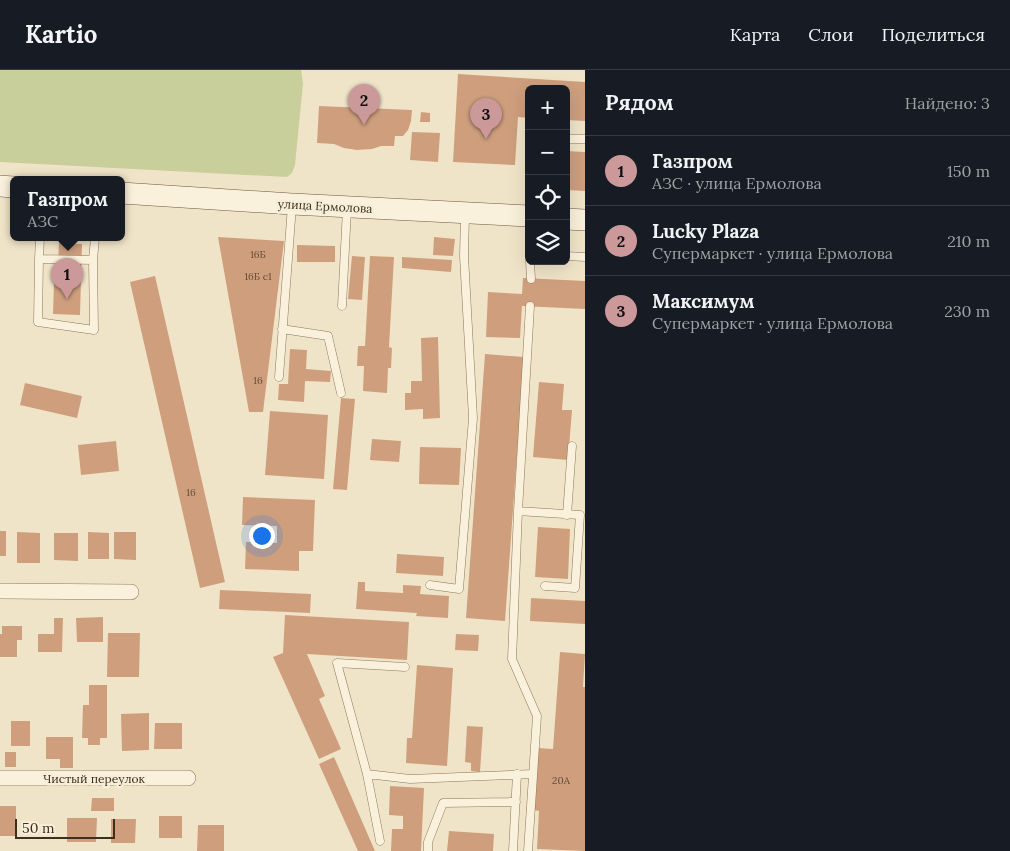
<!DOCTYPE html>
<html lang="ru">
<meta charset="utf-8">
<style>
:root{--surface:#171b24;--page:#20242c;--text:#f1f3f6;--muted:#9ea1a6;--line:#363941;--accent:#cc999b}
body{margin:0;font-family:Lora,serif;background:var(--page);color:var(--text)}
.controls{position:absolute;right:15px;top:15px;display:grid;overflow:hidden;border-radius:8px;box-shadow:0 5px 20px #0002}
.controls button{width:45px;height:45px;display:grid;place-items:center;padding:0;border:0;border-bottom:1px solid var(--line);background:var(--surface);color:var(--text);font:25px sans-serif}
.scale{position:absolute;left:15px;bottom:12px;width:100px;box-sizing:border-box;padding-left:5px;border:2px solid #3d2e20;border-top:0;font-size:14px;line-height:18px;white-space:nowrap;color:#3d2e20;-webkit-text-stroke:4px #f7eed8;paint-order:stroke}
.you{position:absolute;left:261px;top:465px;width:18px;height:18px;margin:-12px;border:4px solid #fff;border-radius:50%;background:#1a73e8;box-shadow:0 0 0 8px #1a73e833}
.badge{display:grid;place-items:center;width:32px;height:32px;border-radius:50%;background:var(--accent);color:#111;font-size:16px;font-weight:700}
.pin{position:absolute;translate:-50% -41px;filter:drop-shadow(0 1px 2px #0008)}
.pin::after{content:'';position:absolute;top:26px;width:18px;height:15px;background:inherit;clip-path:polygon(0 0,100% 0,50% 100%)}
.popup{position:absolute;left:10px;top:106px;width:115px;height:65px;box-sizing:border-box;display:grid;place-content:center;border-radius:8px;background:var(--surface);filter:drop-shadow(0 1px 4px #0005);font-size:16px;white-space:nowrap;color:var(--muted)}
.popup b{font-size:19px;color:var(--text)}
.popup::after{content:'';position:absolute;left:50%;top:100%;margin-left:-10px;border:10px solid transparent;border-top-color:var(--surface)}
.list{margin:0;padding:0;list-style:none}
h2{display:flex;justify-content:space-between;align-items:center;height:65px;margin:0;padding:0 20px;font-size:21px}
h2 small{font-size:16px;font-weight:400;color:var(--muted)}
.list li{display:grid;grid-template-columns:32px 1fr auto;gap:15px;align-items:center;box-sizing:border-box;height:70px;padding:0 20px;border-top:1px solid var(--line)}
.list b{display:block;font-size:19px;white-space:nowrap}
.list p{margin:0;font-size:16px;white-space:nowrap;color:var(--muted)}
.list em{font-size:16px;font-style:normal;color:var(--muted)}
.icon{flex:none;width:28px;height:28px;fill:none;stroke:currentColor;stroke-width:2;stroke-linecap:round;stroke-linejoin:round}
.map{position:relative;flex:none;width:585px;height:781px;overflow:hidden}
header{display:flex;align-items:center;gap:30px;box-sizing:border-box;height:70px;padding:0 25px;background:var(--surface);border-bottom:1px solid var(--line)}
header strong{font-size:24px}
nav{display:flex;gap:28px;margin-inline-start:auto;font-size:18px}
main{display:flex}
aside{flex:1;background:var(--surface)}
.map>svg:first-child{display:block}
.green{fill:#c9cf9b}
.building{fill:#cf9f7d}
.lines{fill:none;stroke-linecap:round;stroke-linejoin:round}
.lane-casing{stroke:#8d765c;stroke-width:9}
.street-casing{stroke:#8d765c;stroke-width:16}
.secondary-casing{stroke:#6f573f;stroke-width:22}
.lane{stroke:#faf1dc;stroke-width:8}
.street{stroke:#faf1dc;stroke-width:15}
.secondary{stroke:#faf1dc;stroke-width:21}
.labels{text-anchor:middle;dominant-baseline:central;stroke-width:5;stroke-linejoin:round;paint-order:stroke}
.number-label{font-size:10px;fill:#624a37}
.street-label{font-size:12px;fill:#3d2e20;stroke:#f7eed8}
</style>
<header>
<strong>Kartio</strong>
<nav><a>Карта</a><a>Слои</a><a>Поделиться</a></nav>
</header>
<main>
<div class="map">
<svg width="585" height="781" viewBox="0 0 585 781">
<rect width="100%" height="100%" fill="#f0e4c8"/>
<path class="green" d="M0 0H301L303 14 295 95 292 103 287 107 0 92Z"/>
<path class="building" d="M458 4 585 12V51L566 50V19H529V48L518 47 515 95 453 92Z
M319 36 412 40 411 51 408 60 403 66H395L394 76H381L372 79 357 80 344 78 334 74 317 73Z
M421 42 430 43V52H420Z
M412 62 440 63 438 92 410 90Z
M566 81 585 82V121L566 120Z
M218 167 284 171 263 342H249Z
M434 167 455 169 453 186 433 185Z
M59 173 82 174 80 245 53 244 54 213H57Z
M297 175 335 176V192H297Z
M352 186 365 187 362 230 348 229Z
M370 186 394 187 389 277 392 278 391 298H388L387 323 363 321 364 296H357L358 276H365Z
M402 187 452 190 451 202 402 198Z
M155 206 225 512 200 518 130 212Z
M523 208 585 211V239L522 236 520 268 486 267 488 222 522 224Z
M438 267 440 348 423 349V339L405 340V323H411V311H422L421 268Z
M290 279 307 280 306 299 331 301 330 312 305 311 304 332 278 330 279 314H288Z
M485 284 524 287 505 551 466 548Z
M539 312 564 314 562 340H572L568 390 533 387Z
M25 313 82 326 77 348 20 335Z
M341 328 355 329 347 420 333 419Z
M270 341 328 345 324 409 265 405Z
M372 369 401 371 399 392 370 390Z
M116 371 119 401 81 405 78 375Z
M420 377 461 378 459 415 419 414Z
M243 427 315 430 313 481H299V501L245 499 246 472 277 473V456L242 455Z
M538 457 570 459 568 509 535 507Z
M0 461H6V486H0Z
M17 462 40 463V493H17Z
M88 462 109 463V489H88Z
M114 462H136V490L114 489Z
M54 463H78V491L54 490Z
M397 484 444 487 443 506 396 503Z
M358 512H365V521L403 523V515L421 516 420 524 449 526 448 548 416 546 417 543 356 539Z
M220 520 311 524 310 543 219 539Z
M531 528 585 531V554L530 551Z
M285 545 409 552 407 590 307 584 325 626 319 629 341 679 319 689 273 587 283 583Z
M103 547V572H77L76 548Z
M54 548H63L62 582H38V564H54Z
M2 556H22V570H17V587H0V564H2Z
M108 563H140L139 607H107Z
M456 564 479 565 478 581 455 580Z
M560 582 585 584 583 617H585V781L537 779 539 741 534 740 538 678 553 679Z
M417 595 453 598 447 696 406 693 407 668H412Z
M89 615H107V668H100V675H88V668H82L83 635H89Z
M149 643V680L122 681 121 644Z
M11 651H30V676H11Z
M155 653H182V679H154Z
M467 656 483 657 480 702 471 701V693L465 692Z
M46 667H73V698H60V689H46Z
M5 682H16V697H5Z
M334 687 375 781H358L319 694Z
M390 716 424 718 421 781H391L392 759H403V746L389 745Z
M92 728H114V741H91Z
M0 736H16V766H0Z
M159 746H182V768H159Z
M67 748H97L96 772H67Z
M111 749H136L135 773H111Z
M198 755H224V781H197Z
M449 761 494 764 493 781H447Z"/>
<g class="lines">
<g class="lane-casing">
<path id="lane" d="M566 69H585
M40 168 39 189 93 190 95 168
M566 186 585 187
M39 189 38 252 94 260 93 190
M530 191 531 209
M342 236 347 139
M282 259 328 266 341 323
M279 307 292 136
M518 441 580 445 575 518 545 516
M567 445 572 376
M430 515 459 519 473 348 464 186 465 145
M367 704 410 709 533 704
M380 771 367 704 337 593 405 597
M428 781V772L443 733 516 732
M513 781 517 704
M528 781 537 646 512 589 518 441 530 236"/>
</g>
<g class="street-casing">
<path id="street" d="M0 521 131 522
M0 708H188"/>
</g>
<g class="secondary-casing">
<path id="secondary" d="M0 116 13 117
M121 123 292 134 529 146
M566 149 585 150"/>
</g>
<use href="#lane" class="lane"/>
<use href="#street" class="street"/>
<use href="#secondary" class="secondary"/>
</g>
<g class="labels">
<g class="number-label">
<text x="258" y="184">16Б</text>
<text x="258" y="206">16Б с1</text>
<text x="258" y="310">16</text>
<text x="191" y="422">16</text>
<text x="561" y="710">20А</text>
</g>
<g class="street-label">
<text transform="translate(325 136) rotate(3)">улица Ермолова</text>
<text x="94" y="708">Чистый переулок</text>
</g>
</g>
</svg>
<div class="controls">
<button>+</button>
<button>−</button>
<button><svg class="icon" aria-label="locate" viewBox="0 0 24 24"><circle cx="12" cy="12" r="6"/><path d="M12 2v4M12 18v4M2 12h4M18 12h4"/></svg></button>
<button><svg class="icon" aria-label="layers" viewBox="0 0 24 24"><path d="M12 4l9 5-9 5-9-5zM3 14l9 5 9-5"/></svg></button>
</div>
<div class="scale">50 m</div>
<div class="you"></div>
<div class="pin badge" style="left:67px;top:229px">1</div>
<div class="popup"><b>Газпром</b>АЗС</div>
<div class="pin badge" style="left:364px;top:55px">2</div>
<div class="pin badge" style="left:486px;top:69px">3</div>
</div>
<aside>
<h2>Рядом<small>Найдено: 3</small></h2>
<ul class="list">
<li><span class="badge">1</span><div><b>Газпром</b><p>АЗС · улица Ермолова</p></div><em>150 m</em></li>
<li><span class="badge">2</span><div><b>Lucky Plaza</b><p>Супермаркет · улица Ермолова</p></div><em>210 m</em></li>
<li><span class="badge">3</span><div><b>Максимум</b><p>Супермаркет · улица Ермолова</p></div><em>230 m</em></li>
</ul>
</aside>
</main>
